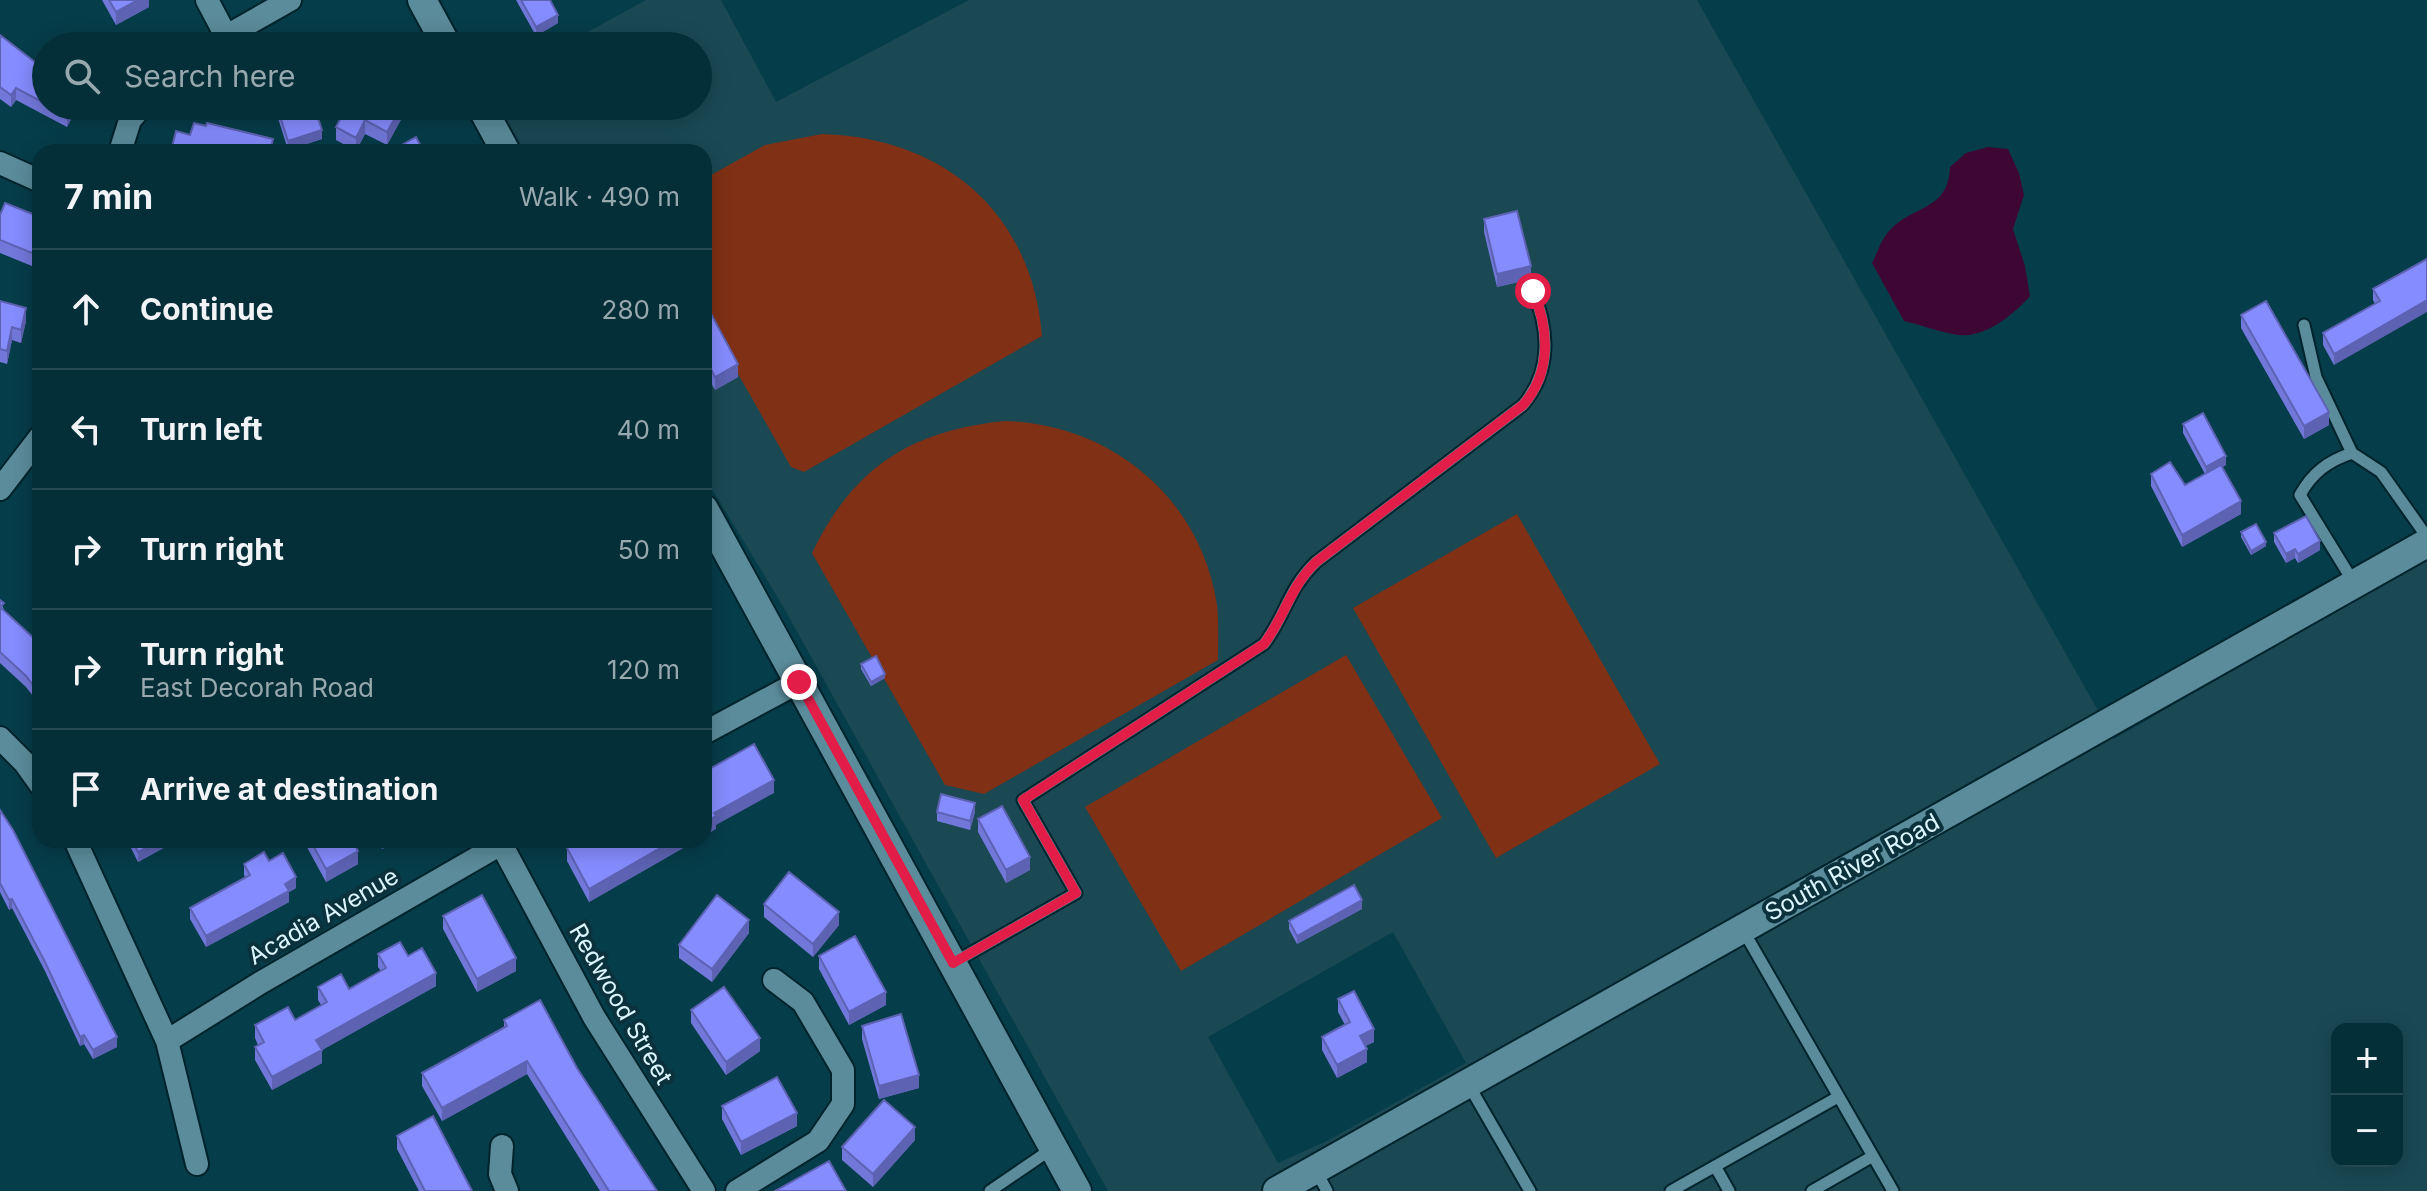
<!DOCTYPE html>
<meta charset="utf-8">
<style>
:root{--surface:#042e38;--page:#0d3640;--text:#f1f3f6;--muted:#97a8ae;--line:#254a53}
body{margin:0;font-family:Inter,sans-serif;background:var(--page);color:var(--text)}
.controls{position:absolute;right:24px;bottom:24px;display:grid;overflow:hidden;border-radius:16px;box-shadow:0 4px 20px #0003}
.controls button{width:72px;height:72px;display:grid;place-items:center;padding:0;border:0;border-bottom:2px solid var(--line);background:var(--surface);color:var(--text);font:40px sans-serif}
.stop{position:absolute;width:24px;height:24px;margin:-18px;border:6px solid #e11d48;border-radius:50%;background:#fff}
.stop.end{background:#e11d48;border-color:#fff;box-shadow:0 2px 8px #0008}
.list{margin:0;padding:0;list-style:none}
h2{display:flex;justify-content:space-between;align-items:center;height:104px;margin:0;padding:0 32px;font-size:34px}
h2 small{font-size:26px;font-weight:400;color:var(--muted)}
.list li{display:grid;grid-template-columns:52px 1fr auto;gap:24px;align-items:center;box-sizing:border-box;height:120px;padding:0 32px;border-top:2px solid var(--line)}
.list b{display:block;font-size:30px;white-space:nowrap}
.list p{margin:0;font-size:26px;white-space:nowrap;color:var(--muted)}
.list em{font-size:26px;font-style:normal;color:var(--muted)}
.icon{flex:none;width:44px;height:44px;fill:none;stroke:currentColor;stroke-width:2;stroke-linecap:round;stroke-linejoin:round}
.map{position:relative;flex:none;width:2427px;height:1191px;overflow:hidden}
.search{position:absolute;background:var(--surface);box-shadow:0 4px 20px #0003;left:32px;top:32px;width:680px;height:88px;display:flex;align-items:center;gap:20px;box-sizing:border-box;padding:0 28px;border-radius:44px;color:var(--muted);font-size:30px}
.panel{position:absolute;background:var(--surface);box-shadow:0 4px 20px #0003;left:32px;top:144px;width:680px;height:704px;border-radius:24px}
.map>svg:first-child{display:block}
.built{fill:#1a4954;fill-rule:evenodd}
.green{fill:#7f3015}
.water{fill:#3e0733}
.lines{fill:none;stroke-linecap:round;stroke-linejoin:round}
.service-casing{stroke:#00232c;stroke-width:15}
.minor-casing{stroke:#00232c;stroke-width:26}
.tertiary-casing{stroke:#00232c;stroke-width:32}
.service{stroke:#5b8c9b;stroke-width:11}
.minor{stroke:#5b8c9b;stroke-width:22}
.tertiary{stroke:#5b8c9b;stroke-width:28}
.wall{fill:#7278da}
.shaded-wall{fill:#5d62b2}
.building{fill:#858cfe;stroke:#5d62b2;stroke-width:2}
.route{stroke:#e11d48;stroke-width:10}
.labels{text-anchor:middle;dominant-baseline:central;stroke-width:8;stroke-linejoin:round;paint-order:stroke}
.street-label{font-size:24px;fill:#dcf6fe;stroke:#0b323c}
</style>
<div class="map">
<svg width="2427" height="1191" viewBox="0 0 2427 1191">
<rect width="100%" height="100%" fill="#063d4a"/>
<path class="built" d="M646 0H721L776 102 969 0H1697L2114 739 2427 559V1191H1108L780 601 704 476V152H524L499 106H698V46H562ZM1393 932 1466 1063 1327 1141 1278 1163 1208 1037ZM2337 1029H2397V1161H2337Z"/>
<path class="green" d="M822 134C944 138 1032 212 1042 336L804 472 791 467 704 314V179L765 145Z
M1005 421C1111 424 1201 498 1217 605 1219 623 1218 642 1218 660L984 794 945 785 812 553C853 467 912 430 1005 421Z
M1517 514 1660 764 1496 858 1353 608Z
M1346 655 1442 818 1181 971 1085 807Z"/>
<path class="water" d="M1988 147 2008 149 2019 173 2024 195 2013 229 2025 266 2030 296C2014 314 1986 338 1959 335 1941 333 1922 325 1904 321L1872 263C1877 254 1880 243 1886 235 1910 203 1948 214 1950 167L1966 153Z"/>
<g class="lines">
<g class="service-casing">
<path id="service" d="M2304 325 2316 377 2352 453
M2354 583 2300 495C2312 473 2328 461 2352 453L2381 472 2427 537
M1743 930 1893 1191
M953 963 1076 893 1023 800 1264 644C1286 615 1288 589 1316 562L1523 405C1552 371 1549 329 1533 291
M1467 1082 1530 1191
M1715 1166 1729 1191
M1316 1171 1327 1191
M990 1191 1053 1148
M1671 1191 1838 1097
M1812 1191 1873 1156"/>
</g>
<g class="minor-casing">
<path id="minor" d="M207 0 226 36
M209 46 290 0
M120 152 130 120 142 106
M0 163 40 181
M0 489 40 437
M704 733 799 682
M0 738 25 763 40 784
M75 840 167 1041 197 1164
M499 840 594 1017 704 1191
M167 1041 260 983 508 840
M502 1146 500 1174 507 1191
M737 1191 818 1141 843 1104V1070L803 1002 774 980"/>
</g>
<g class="tertiary-casing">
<path id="tertiary" d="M422 0 447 46
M481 106 506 152
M704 509 1077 1191
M1277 1191 2427 543"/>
</g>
<use href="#service" class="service"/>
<use href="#minor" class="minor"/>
<use href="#tertiary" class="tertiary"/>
</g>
<path class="wall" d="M102 0H149V7L116 25Z
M516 0H550L558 23 536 36Z
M0 35 44 69 46 66V106H78L67 127 16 100 11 107 0 99Z
M403 106V116L387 145 365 134 356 151 336 140V127Z
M278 110 322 139 288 150 278 118Z
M0 215 40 217V248L32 266 0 253Z
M1484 219 1531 279 1497 287 1484 232Z
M2427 259 2334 365 2323 345V333L2375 304 2373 300V289Z
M0 301 26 321 21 343 12 340 7 364 0 362Z
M704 313 738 377 715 390 704 370Z
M2241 315 2329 425 2304 439 2241 328Z
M2183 424 2226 465 2222 467 2241 514 2182 547 2151 486V474L2185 485 2205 474 2183 433Z
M2241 532 2266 546 2251 555 2241 537Z
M2274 533 2320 550 2298 563 2295 558 2286 563 2274 542Z
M0 600 4 610 40 644V705L26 687 0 663Z
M861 664 885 678 871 686 861 669Z
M0 810 117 1047 93 1059 84 1044 80 1046 45 971 12 908 9 910 0 892Z
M937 812H975L970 830 937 821Z
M978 819 1030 870 1006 883 978 832Z
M127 840H178L138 862Z
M303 840H352L358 864 326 882Z
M377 840H398L382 849Z
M581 840H697L589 902 567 861V848Z
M269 861 296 888 289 892V902L206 947 190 919V908L245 877 244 875V864Z
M764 904 839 925 813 957 764 917Z
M1362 909 1297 944 1289 929V921Z
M443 916 516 971 477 992 443 929Z
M749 933 712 982 679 958V945Z
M378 954 408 956 436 986 322 1050V1063L272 1090 255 1060V1047L258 1045 255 1038V1025L295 1020 321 1005 318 1000V987L349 989 381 971 378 967Z
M819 956 886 1005 849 1025 819 969Z
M1338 999 1374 1042 1365 1046 1367 1062 1337 1078 1322 1050V1037L1345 1025 1338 1012Z
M691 1010 760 1051 726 1075 691 1023Z
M504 1020 577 1068 657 1191H600L527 1074 442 1121 422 1086V1073L504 1027Z
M862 1026 919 1088 879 1099 862 1039Z
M722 1106 797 1126 741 1155 722 1119Z
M397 1136 472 1191H419L397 1149Z
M915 1140 873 1187 842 1160V1147Z"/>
<path class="shaded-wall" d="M138 0H149V7L116 25V12Z
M558 15V23L536 36V27Z
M16 88V100L11 107V95Z
M72 106H78L67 127V115Z
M402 106H403V116L387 145V132Z
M365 120V134L356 151V138Z
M322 130V139L288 150V141Z
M40 235V248L32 266V253Z
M1531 266V279L1497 287V274Z
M2427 300V312L2334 365V354Z
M26 308V321L21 343V330Z
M12 327V340L7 364V351Z
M738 364V377L715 390V377Z
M2329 412V425L2304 439V426Z
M2226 456V465L2206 476V467Z
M2241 501V514L2182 547V535Z
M2320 541V550L2298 563V554Z
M2266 542V546L2251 555V551Z
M2295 549V558L2286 563V554Z
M710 657V670L704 673V660Z
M885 674V678L871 686V682Z
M774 780V793L716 825V829L704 836V823L714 813Z
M975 803V812L970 830V821Z
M159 840H178L138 862V852Z
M382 840H398L382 849Z
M674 840H697L589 902V889Z
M358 851V864L326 882V869Z
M1030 857V870L1006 883V870Z
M296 877V888L289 892V902L206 947V936Z
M12 899V908L9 910V900Z
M1362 900V909L1297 944V936Z
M839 912V925L813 957V944Z
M749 920V933L712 982V969Z
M516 958V971L477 992V979Z
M436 973V986L322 1050V1063L272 1090V1077L316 1040Z
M886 992V1005L849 1025V1012Z
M1374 1029V1042L1360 1049V1036Z
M84 1035V1044L80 1046V1037Z
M117 1037V1047L93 1059V1050Z
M760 1038V1051L726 1075V1062Z
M1367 1049V1062L1337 1078V1065Z
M527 1061V1074L442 1121V1108Z
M919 1075V1088L879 1099V1086Z
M797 1113V1126L741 1155V1142Z
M915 1127V1140L873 1187V1174Z"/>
<path class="building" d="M109 0H138L116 12Z
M521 0H550L558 15 536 27Z
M0 35 44 69 46 66V104L16 88 11 95 0 87Z
M50 106H72L67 115Z
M288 106H314L322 130 288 141 278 110Z
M347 106H402L387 132 365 120 356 138 336 127Z
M194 123 206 126 207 123 273 139 270 152H220L214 150 213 152H176L171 151 176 131 190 135Z
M416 137 424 152H389Z
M5 203 40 217V235L32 253 0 240V215Z
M1517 211 1531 266 1497 274 1484 219Z
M2427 259V300L2334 354 2323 333 2380 301 2373 289Z
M0 301 26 308 21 330 12 327 7 351 0 349Z
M2266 301 2329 412 2304 426 2241 315Z
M709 310 738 364 715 377 704 356V313Z
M2203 413 2226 456 2206 467 2183 424Z
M2170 462 2185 485 2221 465 2241 501 2182 535 2151 474Z
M2306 516 2320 541 2298 554 2295 549 2286 554 2274 533Z
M2256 524 2266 542 2251 551 2241 532Z
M0 600 4 603 0 607 40 644V694L26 676 0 652Z
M704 647 710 657 704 660Z
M876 656 885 674 871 682 861 664Z
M754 744 774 780 714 813 716 816 704 823V772Z
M941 794 975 803 970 821 937 812Z
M1002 806 1030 857 1006 870 978 819Z
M0 810 13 830 117 1037 93 1050 84 1035 80 1037 45 962 12 899 9 900 0 883Z
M132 840H159L138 852Z
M310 840H352L358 851 326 869Z
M581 840H674L589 889 567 848Z
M264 852 269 861 283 853 296 877 285 884 289 891 206 936 190 908 250 875 244 864Z
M789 872 839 912 813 944 764 904Z
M1354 885 1362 900 1297 936 1289 921Z
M482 895 516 958 477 979 443 916Z
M717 895 749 920 712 969 679 945Z
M855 936 886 992 849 1012 819 956Z
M400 942 408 956 422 948 436 973 316 1040 322 1050 272 1077 255 1047 264 1042 255 1025 288 1007 295 1020 327 1002 318 987 341 974 349 989 386 968 378 954Z
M724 987 760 1038 726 1062 691 1010Z
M1354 991 1374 1029 1360 1036 1367 1049 1337 1065 1322 1037 1350 1022 1338 999Z
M540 1000 577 1068 657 1191H609L527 1061 442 1108 422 1073 507 1026 504 1020Z
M901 1014 919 1075 879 1086 862 1026Z
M777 1077 797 1113 741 1142 722 1106Z
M884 1100 915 1127 873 1174 842 1147Z
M433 1116 472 1191H425L397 1136Z
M829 1161 846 1191H775Z"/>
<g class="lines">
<path class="route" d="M799 682 953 963 1076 893 1023 800 1264 644C1285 616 1290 587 1316 562L1523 405C1552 372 1549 329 1533 291"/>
</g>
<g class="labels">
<g class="street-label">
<text transform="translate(1852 867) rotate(-29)">South River Road</text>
<text transform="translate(323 916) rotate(-30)">Acadia Avenue</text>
<text transform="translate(621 1004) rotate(60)">Redwood Street</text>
</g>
</g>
</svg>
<div class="controls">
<button>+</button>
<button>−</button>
</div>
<div class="stop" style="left:1533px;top:291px"></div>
<div class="stop end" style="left:799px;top:682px"></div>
<div class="search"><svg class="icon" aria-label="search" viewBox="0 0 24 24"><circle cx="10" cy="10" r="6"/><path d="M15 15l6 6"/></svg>Search here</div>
<section class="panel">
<h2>7 min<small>Walk · 490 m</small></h2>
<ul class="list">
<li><svg class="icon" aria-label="ahead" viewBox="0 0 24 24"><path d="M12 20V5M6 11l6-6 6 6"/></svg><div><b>Continue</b></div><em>280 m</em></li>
<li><svg class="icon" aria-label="left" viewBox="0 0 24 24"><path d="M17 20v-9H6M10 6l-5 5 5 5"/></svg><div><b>Turn left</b></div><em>40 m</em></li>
<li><svg class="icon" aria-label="right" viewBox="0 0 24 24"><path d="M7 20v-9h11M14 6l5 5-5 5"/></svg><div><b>Turn right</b></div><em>50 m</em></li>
<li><svg class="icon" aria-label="right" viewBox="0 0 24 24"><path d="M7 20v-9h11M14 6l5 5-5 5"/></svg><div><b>Turn right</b><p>East Decorah Road</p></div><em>120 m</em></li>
<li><svg class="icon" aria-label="arrive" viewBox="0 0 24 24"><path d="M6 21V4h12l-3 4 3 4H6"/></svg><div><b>Arrive at destination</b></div></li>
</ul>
</section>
</div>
